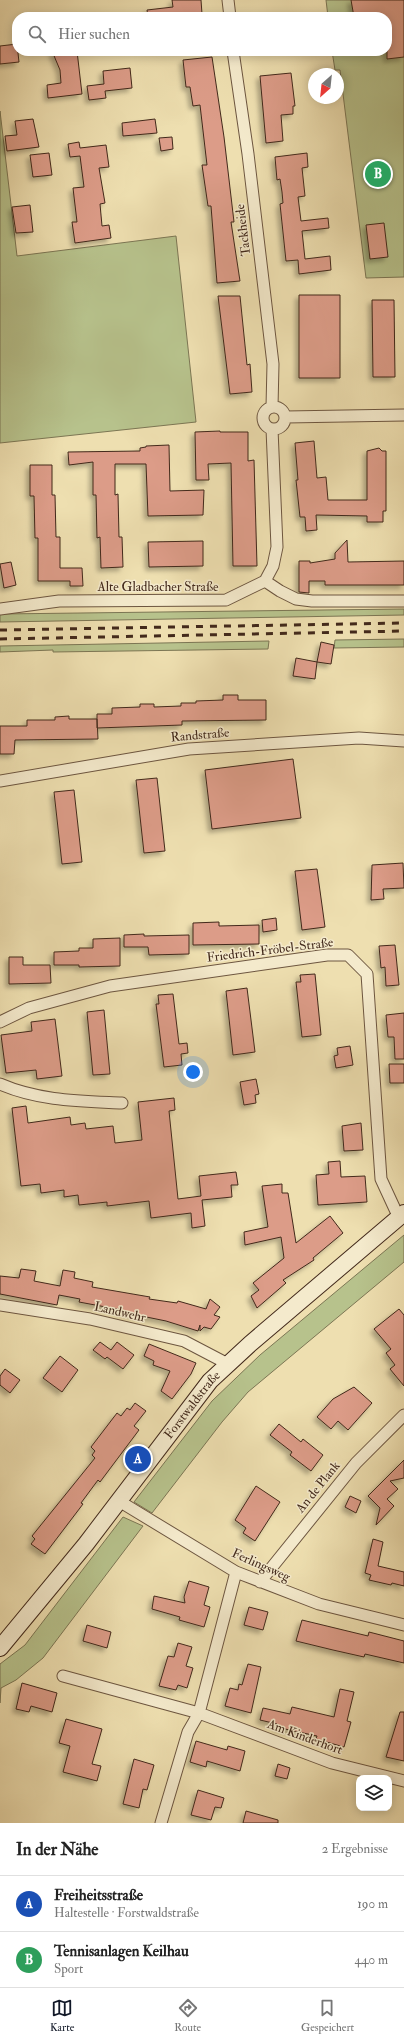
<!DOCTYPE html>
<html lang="de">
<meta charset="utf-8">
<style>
:root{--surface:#fff;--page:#f6f6f6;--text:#222;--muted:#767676;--line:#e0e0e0;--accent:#111827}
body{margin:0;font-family:"IM FELL Double Pica",serif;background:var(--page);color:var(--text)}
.controls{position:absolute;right:12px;bottom:12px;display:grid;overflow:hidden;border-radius:8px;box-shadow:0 2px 10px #0003}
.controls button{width:36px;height:36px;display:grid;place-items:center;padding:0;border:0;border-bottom:1px solid var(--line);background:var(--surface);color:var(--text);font:20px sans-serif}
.compass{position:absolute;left:308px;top:68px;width:36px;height:36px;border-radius:50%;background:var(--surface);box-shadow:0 2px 10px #0003;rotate:207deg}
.you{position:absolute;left:193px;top:1072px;width:14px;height:14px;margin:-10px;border:3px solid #fff;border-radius:50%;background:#1a73e8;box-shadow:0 0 0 6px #1a73e833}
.badge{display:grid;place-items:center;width:26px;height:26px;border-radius:50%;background:var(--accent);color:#fff;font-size:13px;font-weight:700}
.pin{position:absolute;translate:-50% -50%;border:2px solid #fff;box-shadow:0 1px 4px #0006}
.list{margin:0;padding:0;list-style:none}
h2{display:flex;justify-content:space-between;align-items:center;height:52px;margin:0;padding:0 16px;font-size:17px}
h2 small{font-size:13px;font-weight:400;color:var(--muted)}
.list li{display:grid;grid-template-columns:26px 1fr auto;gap:12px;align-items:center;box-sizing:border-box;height:56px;padding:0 16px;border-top:1px solid var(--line)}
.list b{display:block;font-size:15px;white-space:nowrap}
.list p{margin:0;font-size:13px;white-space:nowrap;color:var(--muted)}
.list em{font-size:13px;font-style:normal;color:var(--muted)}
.icon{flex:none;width:22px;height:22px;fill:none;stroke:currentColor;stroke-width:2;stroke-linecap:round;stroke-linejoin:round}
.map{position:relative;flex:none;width:404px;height:1823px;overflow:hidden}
.search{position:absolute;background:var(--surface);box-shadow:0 2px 10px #0003;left:12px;right:12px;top:12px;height:44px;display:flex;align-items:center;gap:10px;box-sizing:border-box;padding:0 14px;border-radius:16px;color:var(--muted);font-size:15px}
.sheet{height:164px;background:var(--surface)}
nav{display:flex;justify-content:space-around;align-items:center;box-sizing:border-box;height:56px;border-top:1px solid var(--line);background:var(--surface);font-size:11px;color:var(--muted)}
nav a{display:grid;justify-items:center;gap:2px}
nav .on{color:var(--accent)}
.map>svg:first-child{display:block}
.green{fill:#b7c28c;stroke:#7c7654}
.building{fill:#dc9c88;stroke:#42291b;filter:url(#shadow)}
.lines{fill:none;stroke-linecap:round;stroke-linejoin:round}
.street-casing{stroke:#6d5640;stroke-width:13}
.secondary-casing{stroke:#42291b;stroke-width:18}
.street{stroke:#f4eacc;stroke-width:11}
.secondary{stroke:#f4eacc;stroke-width:16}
.rail{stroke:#42291b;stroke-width:3;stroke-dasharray:7 7;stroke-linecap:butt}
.labels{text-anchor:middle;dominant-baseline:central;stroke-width:3;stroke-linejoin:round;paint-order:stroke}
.street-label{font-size:13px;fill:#42291b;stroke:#f4eacc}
</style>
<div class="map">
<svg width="404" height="1823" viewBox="0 0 404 1823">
<defs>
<filter id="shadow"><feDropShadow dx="-3.5" dy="3.5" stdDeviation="2" flood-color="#0004"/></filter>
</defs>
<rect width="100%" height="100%" fill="#eedfb0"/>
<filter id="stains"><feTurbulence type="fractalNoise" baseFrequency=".005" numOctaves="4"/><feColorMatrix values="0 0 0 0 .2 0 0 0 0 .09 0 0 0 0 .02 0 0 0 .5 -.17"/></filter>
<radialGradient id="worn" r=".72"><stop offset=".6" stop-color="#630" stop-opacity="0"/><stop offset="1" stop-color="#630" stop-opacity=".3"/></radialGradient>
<path class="green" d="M326 0H404V277L366 278 340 70H335L332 51H387V17H328Z
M0 111 17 256 176 236 196 422 0 443Z
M404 609V615L0 622V614Z
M404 639V647L334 648 335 640Z
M269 641 268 649 53 652V650L0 652V646Z
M404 1235V1262L248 1392 222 1422 152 1513 134 1502 212 1401 260 1355Z
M123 1517 143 1526 43 1658 16 1680 1 1688 0 1703V1664L25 1645Z"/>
<path class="building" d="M172 0H201L202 14 179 17H148L147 10 173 7Z
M351 0H404V57L387 59V17H354Z
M17 44 19 62 0 64V46Z
M52 51H77L82 94 48 98 47 85 61 83 60 70Z
M212 57 224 137 234 222H231L240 281 217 283 211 206H208L202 165H207L200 105 193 106 190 87H186L183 60Z
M130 68 132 88 105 91 106 98 89 100 87 86 104 84 103 71Z
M291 73 295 106H293V114L281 115 283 141 266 143 260 76Z
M33 119 39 147 7 151 5 136 17 135 15 121Z
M155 119 157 133 123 136 122 123Z
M172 137 173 149 161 151 159 138Z
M79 142 80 148 106 145 109 167 99 168 105 203 100 204 102 226 109 225 111 238 75 243 72 222H77L73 188 84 187 80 156 70 157 68 144Z
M49 153 52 175 33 177 30 155Z
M307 153 308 167 302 168 305 196 298 197 301 221 328 218 329 228 302 231 305 259 330 256 331 270 299 274 298 260 286 261 280 204 283 203 282 192 280 179 277 180 275 157Z
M30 205 33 232 16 233 12 207Z
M384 223 388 257 370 259 366 225Z
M299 295H340V378H299Z
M218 296H240L247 365 250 364 252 392 230 394Z
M372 300H394L395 377H373Z
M220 431V432H248V461L254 460 257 566H233L231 463 208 464 209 480H196L195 432Z
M314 441 317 478 326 477 328 500H367V451L379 448 382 451H386V511H383V522H367V516L316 515 317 530 306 531 305 517H300L296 480H298L295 443Z
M169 445 170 491 204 490 203 515 148 516 146 464H115V495L118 494 119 537H122L123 567 101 568 100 537 97 538 96 495H93V462L69 465 68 452 140 451V448L146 447V446Z
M30 465H52V495H55L56 537H60V568H82L83 586H70V581H38V538H35L34 496H30Z
M347 540 348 562 404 561V585H325V581H309V593L299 592V561H310V563L335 559V553Z
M203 541V566L149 567 148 542Z
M11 562 16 585 4 588 0 564Z
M321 642 334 645 331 664 317 662Z
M296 658 317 662 315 679 293 676Z
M223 695H238V700H266V720L182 721V725L97 728V714H112V708L140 707V704H154V707L181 706V703H196V701L223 700Z
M69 716V719H97L98 739 15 740 14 754H0V726H27V720H55V717Z
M293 759 301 818 212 829 205 770Z
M157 778 165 851 144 853 136 780Z
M74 790 82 862 62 864 54 792Z
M403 863 404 888 383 889 384 899 371 900 372 865Z
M317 869 325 927 302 930 295 871Z
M276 918 277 930 263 932 262 920Z
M219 922V926L259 925V944L193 945V923Z
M144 934V936L189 935V954L149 955 148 947H124V935Z
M120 938V966L79 967V965H54V952L79 951V948H93V939Z
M395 945 399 985 386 986 385 967 381 968 379 946Z
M9 957H23V965H50L51 983 9 984Z
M315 974 321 1035 302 1037 296 982H301L300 975Z
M247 988 255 1052 233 1055 226 991Z
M173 994 179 1044 187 1043 188 1053 181 1054 182 1065 164 1067 156 1004H159L158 995Z
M104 1010 110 1074 93 1075 87 1012Z
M404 1013V1059H395L394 1037H388L386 1015Z
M55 1019 62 1076 37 1079 36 1070 6 1073 1 1035 32 1031 31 1022Z
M350 1046 353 1065 336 1068 334 1056 338 1055 337 1048Z
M389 1064H404V1083H390Z
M256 1079 259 1094 255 1095 256 1103 244 1105 240 1082Z
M174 1098 175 1110 169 1111 178 1199 201 1196 199 1176 236 1172 238 1185H231L232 1197 202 1200 205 1226 192 1228 191 1213 151 1218 149 1201 107 1206V1202L79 1205 78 1195 64 1197V1190L41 1193 40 1184 21 1186 12 1108 26 1106 28 1123 70 1117 71 1125 85 1123 86 1129 113 1126 115 1143 142 1140 138 1102Z
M361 1123 363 1150 344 1151 342 1126Z
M340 1161 341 1177 365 1176 367 1202 318 1205 316 1175 329 1174 328 1162Z
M282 1184V1193H288L296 1243 330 1216 343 1233 313 1258 314 1260 283 1280 286 1283 257 1308 251 1296 259 1290 253 1283 284 1258 281 1237 245 1245 244 1232 268 1227 262 1186Z
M21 1269 36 1271 34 1281 60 1286 63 1270 75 1272 74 1278 93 1282 92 1287 150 1297 149 1299 177 1303 178 1301 206 1309 210 1299 220 1307 214 1315 220 1317 211 1329 204 1327 200 1331V1325L198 1331 166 1321 122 1312V1310L79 1302 80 1299 59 1295 57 1305 0 1294V1276L19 1278Z
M399 1309 404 1315V1386L390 1369 395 1365 386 1353 391 1349 374 1329Z
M100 1342 111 1350 117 1342 134 1355 123 1369 107 1357 105 1359 93 1350Z
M149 1344 196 1363 191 1374 172 1399 161 1391 170 1371 153 1365 154 1361 144 1356Z
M60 1356 78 1370 62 1392 43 1378Z
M5 1369 20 1380 10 1393 0 1385V1376Z
M354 1387 372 1403 348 1430 338 1421 331 1429 317 1417 333 1399Z
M135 1403 146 1411 134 1426 139 1430 100 1482 98 1480 81 1503 83 1504 45 1554 31 1544 35 1539 32 1536 95 1458 92 1455 95 1451 91 1447 117 1413 121 1416 127 1408 130 1410Z
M279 1424 301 1442 303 1439 323 1455 311 1471 290 1455 292 1452 270 1435Z
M404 1460V1478L390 1481 398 1489 387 1499 394 1506 376 1525 380 1508 368 1496Z
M256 1486 280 1502 255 1541 243 1533 246 1528 235 1520Z
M350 1496 361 1501 356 1513 345 1507Z
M373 1539 383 1542 378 1566 404 1572V1586L392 1583 391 1585 369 1580 371 1575 365 1573Z
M189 1581 209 1587 204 1605 210 1607 204 1627 179 1620 180 1617 152 1609 154 1596 185 1603 184 1597Z
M249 1607 268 1612 263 1630 244 1625Z
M302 1620 368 1636 369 1632 404 1641V1663L365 1654 364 1657 333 1650 296 1641Z
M87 1625 111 1632 107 1648 83 1641Z
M178 1643 192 1647 186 1666 193 1668 187 1688 178 1685 176 1690 159 1686 168 1656 174 1657Z
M248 1664 261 1667 251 1713 225 1706 230 1688 238 1690 239 1684 242 1685Z
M22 1683 57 1693 52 1712 31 1706 29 1712 16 1709Z
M340 1689 354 1692 347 1721 351 1722 344 1747 316 1739 317 1736 276 1727 277 1724 260 1720 263 1708 290 1714 292 1707 334 1717Z
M400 1712H404V1761L386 1757Z
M66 1719 102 1729 92 1764 101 1766 97 1781 63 1772 70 1746 59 1743Z
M196 1741 227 1750 228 1746 245 1751 240 1771 207 1761 206 1767 190 1762Z
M134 1759 154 1765 147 1790 143 1789 139 1808 123 1804Z
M278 1764 290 1768 287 1779 275 1776Z
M198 1790 224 1798 221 1808 215 1807 211 1820 191 1815Z
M246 1811 278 1820V1823H243Z"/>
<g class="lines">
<g class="street-casing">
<path id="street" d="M228 0 230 17
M233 51 248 154 273 364 272 407
M263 418a11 11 0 1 1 22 0a11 11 0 1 1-22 0Z
M286 417 404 415
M265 581 273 566 277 547 272 429
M265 581 280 591 296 599 312 601H404
M0 609 59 601 226 600 265 581
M0 781 189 749 359 738 404 741
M0 1022 29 1008 110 986 327 955H348L367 974 381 1179 399 1218
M0 1084C39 1101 80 1101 122 1103
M0 1305 90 1319 184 1341 228 1364
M119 1501 236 1572 319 1604 404 1625
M260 1582 356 1463 404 1415
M63 1676 199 1713 332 1763 404 1781
M161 1823 188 1732 199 1713 236 1572"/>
</g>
<g class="secondary-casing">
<g id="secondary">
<path id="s1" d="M0 1648 86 1544 210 1381 250 1344 404 1213"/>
</g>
</g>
<use href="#street" class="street"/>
<use href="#secondary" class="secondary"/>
<path class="rail" d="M0 630 404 623
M0 639 404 631"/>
</g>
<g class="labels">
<g class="street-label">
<text transform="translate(243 230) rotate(-97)">Tackheide</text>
<text x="158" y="587">Alte Gladbacher Straße</text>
<text transform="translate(200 735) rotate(-5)">Randstraße</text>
<text transform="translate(270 950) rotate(-7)">Friedrich-Fröbel-Straße</text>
<text transform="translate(120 1312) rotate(13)">Landwehr</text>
<text stroke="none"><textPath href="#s1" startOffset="310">Forstwaldstraße</textPath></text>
<text transform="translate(318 1487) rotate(-51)">An de Plank</text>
<text transform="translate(261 1565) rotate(24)">Ferlingsweg</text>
<text transform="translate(305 1737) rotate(20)">Am Kinderhort</text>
</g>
</g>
<rect width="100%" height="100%" filter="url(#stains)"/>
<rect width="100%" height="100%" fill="url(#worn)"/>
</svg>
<div class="controls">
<button><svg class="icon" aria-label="layers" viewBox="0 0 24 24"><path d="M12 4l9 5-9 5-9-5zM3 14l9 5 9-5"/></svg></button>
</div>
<svg class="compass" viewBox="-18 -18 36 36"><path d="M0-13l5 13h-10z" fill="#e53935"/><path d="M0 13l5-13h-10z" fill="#767676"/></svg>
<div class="you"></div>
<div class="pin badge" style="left:138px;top:1459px;background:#1a4fb4">A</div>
<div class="pin badge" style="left:378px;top:174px;background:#2e9e5b">B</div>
<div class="search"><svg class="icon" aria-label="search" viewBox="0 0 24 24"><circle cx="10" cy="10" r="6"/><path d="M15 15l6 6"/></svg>Hier suchen</div>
</div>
<section class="sheet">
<h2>In der Nähe<small>2 Ergebnisse</small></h2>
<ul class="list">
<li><span class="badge" style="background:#1a4fb4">A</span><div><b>Freiheitsstraße</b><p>Haltestelle · Forstwaldstraße</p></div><em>190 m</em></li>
<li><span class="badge" style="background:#2e9e5b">B</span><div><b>Tennisanlagen Keilhau</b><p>Sport</p></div><em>440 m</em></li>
</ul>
</section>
<nav>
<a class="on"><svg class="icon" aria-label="map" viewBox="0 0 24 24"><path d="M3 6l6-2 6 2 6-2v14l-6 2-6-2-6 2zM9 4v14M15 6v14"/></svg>Karte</a>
<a><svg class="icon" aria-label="directions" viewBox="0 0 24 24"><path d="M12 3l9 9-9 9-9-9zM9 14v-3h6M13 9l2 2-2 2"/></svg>Route</a>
<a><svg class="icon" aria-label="saved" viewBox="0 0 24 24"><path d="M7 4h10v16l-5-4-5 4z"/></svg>Gespeichert</a>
</nav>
